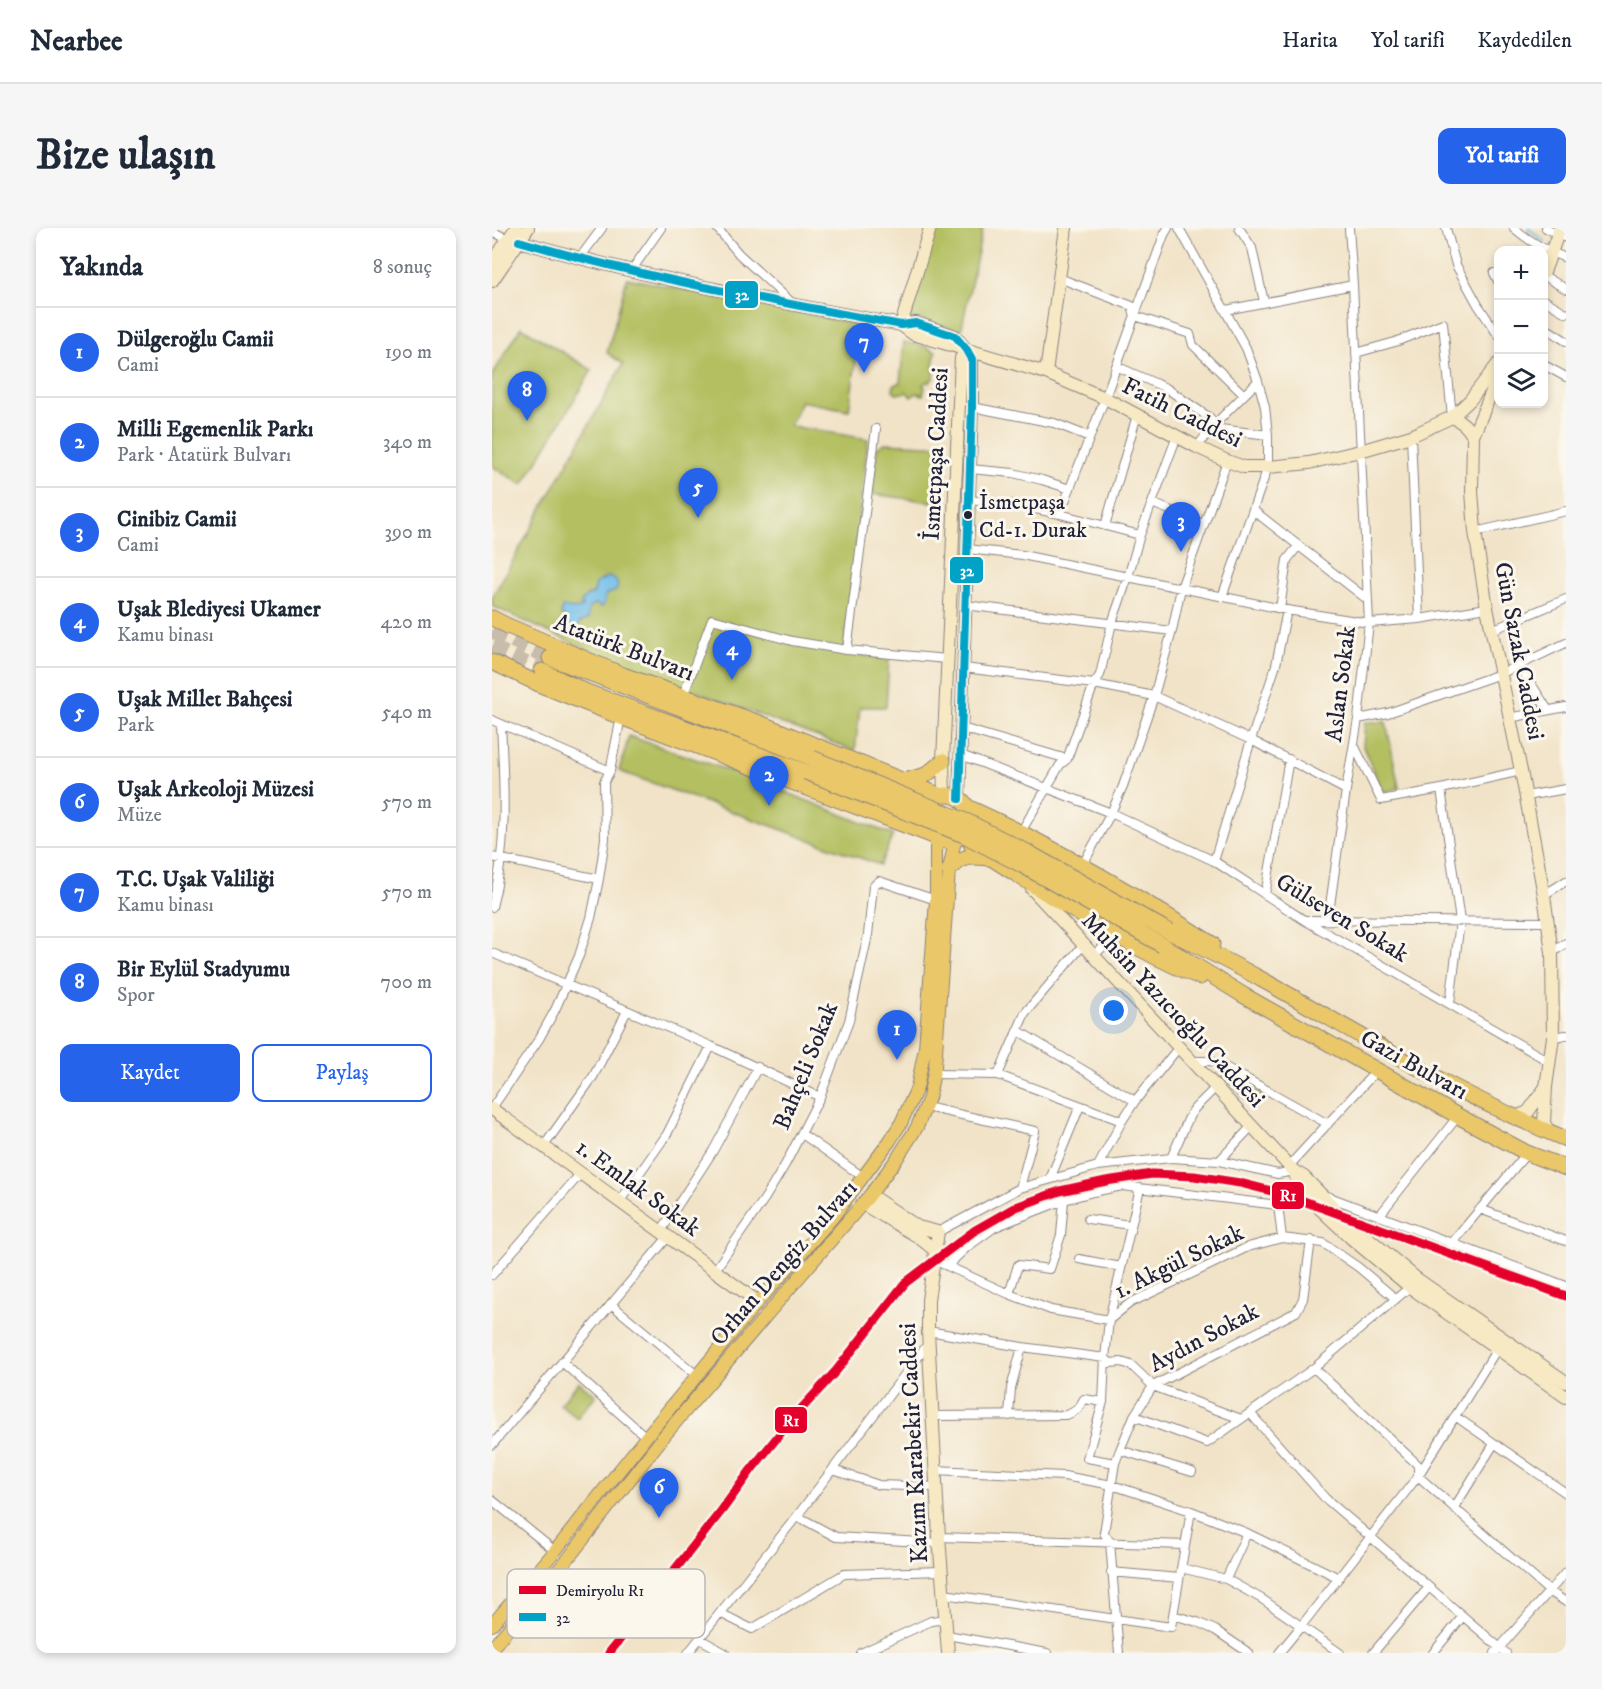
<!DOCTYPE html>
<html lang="tr">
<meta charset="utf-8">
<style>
:root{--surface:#fff;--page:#f6f6f7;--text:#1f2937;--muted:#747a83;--line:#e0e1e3;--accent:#2563eb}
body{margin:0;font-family:"IM FELL DW Pica",serif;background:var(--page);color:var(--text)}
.controls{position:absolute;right:18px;top:18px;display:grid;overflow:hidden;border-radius:12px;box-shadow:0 3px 9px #0003}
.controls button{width:54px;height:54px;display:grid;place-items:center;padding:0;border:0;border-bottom:2px solid var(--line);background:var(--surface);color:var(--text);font:30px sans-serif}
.you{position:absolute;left:622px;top:783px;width:21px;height:21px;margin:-15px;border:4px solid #fff;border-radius:50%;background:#1a73e8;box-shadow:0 0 0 9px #1a73e833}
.badge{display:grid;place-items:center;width:39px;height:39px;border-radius:50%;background:var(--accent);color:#fff;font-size:20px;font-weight:700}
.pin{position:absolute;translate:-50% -50px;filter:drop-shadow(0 2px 3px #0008)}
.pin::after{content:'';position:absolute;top:32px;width:21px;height:18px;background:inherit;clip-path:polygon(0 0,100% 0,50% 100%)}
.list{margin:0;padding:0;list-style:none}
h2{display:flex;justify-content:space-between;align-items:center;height:78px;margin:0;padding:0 24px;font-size:26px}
h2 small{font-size:20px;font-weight:400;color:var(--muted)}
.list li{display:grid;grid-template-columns:39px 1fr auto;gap:18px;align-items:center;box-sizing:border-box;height:90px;padding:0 24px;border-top:2px solid var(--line)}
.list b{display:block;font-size:22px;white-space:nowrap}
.list p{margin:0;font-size:20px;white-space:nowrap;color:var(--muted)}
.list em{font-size:20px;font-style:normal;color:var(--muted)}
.actions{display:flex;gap:12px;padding:18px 24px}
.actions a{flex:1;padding:14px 0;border:2px solid var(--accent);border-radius:12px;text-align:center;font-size:21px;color:var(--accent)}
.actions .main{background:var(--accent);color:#fff}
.icon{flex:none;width:33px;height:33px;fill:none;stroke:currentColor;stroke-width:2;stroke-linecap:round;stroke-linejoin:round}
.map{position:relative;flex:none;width:1074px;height:1425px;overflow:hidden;border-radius:12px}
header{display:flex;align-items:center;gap:36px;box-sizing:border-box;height:84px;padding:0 30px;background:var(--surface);border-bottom:2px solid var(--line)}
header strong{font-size:28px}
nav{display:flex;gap:33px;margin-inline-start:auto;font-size:21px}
.intro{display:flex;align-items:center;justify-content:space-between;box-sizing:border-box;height:144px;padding:0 36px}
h1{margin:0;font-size:42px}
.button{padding:15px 27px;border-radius:12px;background:var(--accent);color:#fff;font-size:21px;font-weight:700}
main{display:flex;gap:36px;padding:0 36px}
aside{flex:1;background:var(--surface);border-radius:12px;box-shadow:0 3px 9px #0003}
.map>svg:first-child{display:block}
.green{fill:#b3bf61;stroke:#6a704e;stroke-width:1.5}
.water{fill:#6fbde9;stroke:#487092;stroke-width:1.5}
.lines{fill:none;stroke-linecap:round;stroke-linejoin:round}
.stream{stroke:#6fbde9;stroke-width:2}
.highway-tunnel{stroke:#c8bcab;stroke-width:15;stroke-dasharray:15 8;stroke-linecap:butt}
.street-casing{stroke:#8a8281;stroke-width:10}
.secondary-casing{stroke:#8a8281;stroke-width:14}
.primary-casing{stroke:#8a8281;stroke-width:14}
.highway-casing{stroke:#8a8281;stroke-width:17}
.street{stroke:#fff;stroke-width:8}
.secondary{stroke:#f7e9c3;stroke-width:12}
.primary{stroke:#eac769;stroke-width:12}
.highway{stroke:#eac769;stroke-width:15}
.highway-bridge-casing{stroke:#8a8281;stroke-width:17;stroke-linecap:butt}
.highway-bridge{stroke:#eac769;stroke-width:15}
.bus-1-casing{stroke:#fbf7ec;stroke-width:12}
.bus-1{stroke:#02a2c7;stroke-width:8}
.rail-1-casing{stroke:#fbf7ec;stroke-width:14}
.rail-1{stroke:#e4002b;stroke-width:9}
.bus-dot{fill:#22223b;stroke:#fbf7ec;stroke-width:2}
.labels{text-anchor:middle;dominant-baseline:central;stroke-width:6;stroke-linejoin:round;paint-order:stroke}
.bus-label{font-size:22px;fill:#22223b;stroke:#fbf7ec;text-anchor:start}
.street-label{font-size:24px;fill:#22223b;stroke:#fbf7ec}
.key{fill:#fbf7ec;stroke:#bab7b7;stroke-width:1.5}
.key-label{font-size:16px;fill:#22223b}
.line-badge{stroke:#fbf7ec;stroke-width:2}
.badge-label{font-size:16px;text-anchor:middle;font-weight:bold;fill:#fff}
</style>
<header>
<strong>Nearbee</strong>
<nav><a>Harita</a><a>Yol tarifi</a><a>Kaydedilen</a></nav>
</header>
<div class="intro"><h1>Bize ulaşın</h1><a class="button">Yol tarifi</a></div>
<main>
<aside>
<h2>Yakında<small>8 sonuç</small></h2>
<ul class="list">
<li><span class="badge">1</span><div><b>Dülgeroğlu Camii</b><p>Cami</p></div><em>190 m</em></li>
<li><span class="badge">2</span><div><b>Milli Egemenlik Parkı</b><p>Park · Atatürk Bulvarı</p></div><em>340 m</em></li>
<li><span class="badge">3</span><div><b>Cinibiz Camii</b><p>Cami</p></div><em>390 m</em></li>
<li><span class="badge">4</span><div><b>Uşak Blediyesi Ukamer</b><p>Kamu binası</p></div><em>420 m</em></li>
<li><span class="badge">5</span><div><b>Uşak Millet Bahçesi</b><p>Park</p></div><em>540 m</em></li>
<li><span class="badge">6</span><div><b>Uşak Arkeoloji Müzesi</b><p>Müze</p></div><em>570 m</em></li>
<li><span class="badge">7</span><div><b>T.C. Uşak Valiliği</b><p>Kamu binası</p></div><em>570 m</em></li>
<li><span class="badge">8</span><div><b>Bir Eylül Stadyumu</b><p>Spor</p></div><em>700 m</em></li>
</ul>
<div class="actions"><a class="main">Kaydet</a><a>Paylaş</a></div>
</aside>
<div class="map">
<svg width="1074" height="1425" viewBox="0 0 1074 1425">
<rect width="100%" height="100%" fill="#fbf7ec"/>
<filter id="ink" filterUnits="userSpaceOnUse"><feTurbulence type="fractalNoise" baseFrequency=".0167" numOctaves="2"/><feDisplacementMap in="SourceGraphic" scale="12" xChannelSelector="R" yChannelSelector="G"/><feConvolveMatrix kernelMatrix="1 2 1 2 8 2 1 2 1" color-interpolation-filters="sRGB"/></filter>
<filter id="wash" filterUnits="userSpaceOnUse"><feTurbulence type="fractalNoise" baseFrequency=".008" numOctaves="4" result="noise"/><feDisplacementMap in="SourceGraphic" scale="24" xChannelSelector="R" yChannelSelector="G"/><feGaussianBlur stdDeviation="1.35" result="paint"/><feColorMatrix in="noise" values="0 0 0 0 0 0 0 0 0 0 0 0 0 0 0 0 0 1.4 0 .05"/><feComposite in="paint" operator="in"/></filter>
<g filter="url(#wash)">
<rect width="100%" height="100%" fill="#f1e3c7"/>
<path class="green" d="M441 0H491L469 103 416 88Z
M135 50 369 97 357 182 309 173 298 198 376 211 352 424 397 431 394 479H368L363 523 104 426 0 378V370L131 136 115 125Z
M29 99 100 142 31 257 0 238V148Z
M412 114 435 119 444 124 441 136C444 144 443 149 437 155L435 153 431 157 433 159 431 167 425 165 419 169 415 164 405 166 401 162 402 157 408 154Z
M393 215 454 218 449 275 380 266 385 220Z
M873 494H894L907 560 891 564 871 519Z
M137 508 258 550 401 607 388 637 127 543Z
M726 843 771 865 763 881Z
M87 1154 104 1167 85 1190 68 1176Z"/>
<path class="water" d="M115 349C124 350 128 355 124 363L114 366 112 377 110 379 103 376C94 379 97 384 96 391 90 393 85 394 86 402L78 401 73 393V389L69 387 70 379 83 381 90 379 89 374 96 367H99L102 365 104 355Z"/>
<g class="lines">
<path class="stream" d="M1036 0 1053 14"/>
</g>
</g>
<g filter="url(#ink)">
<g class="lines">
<path class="highway-tunnel" d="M0 403 58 430
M0 419 50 443"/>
<g class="street-casing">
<path id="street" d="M225 0 247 26 300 75
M687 0 754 120 766 153 773 179 776 207V239L730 369
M747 0 760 20 772 74
M954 0 964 37 986 77 1006 107
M1022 0C1038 14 1054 23 1074 30
M1054 0 1074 10
M0 3 15 11 18 17
M87 31 110 0
M139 43 169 0
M1002 45 1006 53
M1052 48 1074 61
M567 50 640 78 643 88 698 106 701 117 752 167
M1052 72 1074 85
M734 82 861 57
M1052 99 1074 113
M864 125 903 114 951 95 960 189
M1052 137 1074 149
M624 138 674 160 718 190 722 197 728 201 776 207
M480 179 562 195 598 209
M919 208 927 391
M705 219 722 197 766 153
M478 241 521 245 550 252 578 261
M477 272 524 277 568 286 648 307
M660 275 711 296
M761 282 876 372
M568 286 613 170 672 7 676 0
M613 298 645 187
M983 304 1074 283
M475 321 530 327 795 382 877 395 927 391 995 380
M473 377 680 403
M788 381 795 332 806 318
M1000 402 1074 371
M355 422 384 201
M1027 437 1056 482
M472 440 602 456 662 468 759 512 854 562
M191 468 220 391 300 413 355 422 455 431
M1017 490 1074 479
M866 491 896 485 1008 446 1074 415
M0 492 118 543
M470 500 575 531
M863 519 889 572 949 561 1029 543
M469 527 619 585 722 633 812 692 1058 834
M949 561 968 693 958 776
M1034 568 1074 561
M529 604 568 537 575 531 602 456 608 447 620 395 636 349 648 307 685 208
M0 629 107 651
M722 633 759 512 784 437 795 382
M590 638 619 585 631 558 662 468 680 403 689 360 735 233
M773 667 797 531
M1052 667 1074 653
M0 679C16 619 12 557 9 496
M814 692 1056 694
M836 692 854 562 866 491 877 395 861 57 857 0
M0 725 219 818 328 869
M1060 725 1074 715
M602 727 624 707
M525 802 643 873
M1061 809 1074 807
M700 833H718L728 836 836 896
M442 846 506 847 630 893
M506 847 533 785 592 716
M434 879 543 903 528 960
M0 880 47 811 63 782 87 728 99 690 107 651 113 611 112 554 118 543 129 489
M310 906 371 949
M52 918 101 849 135 783
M679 930 698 887 703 880 724 859
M727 933 760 898
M606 938 630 893 643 873 687 819
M797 938 885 842
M558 951 588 878
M832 967 1074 1058
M128 973 175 906 219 818
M988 981 1074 1013
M887 988 966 888
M596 991 638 997
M169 1003 221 923 266 839
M446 1004 528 960 606 938 679 930 727 933 786 946 802 943
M959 1016 1035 925
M587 1031 629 1039
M442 1032 517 1066 559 1082 617 1092 638 1075 756 1019 790 1010 831 1015 866 1039 904 1071
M455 1038 474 1020 503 999 572 972 601 964 630 958 786 977 790 1010
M223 1042 273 970 293 937 328 869 357 793 376 707 381 658 387 653 444 672
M0 1047 89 945
M517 1066 526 1037 558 1041 569 1007 572 972
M119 1076 206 1148
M436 1103 530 1119 613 1130 618 1135 629 1134 639 1137 661 1158 749 1191
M70 1134 154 1209
M822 1140 926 1237V1248L1057 1363 1074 1374
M758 1185 833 1270 1014 1425
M441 1188 574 1187C584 1184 587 1180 592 1171L611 1174
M517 1188 519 1160 530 1119
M642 1188 715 1215 822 1140 918 1059
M963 1188 1074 1265
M0 1217 176 1009
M628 1222 700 1244
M623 1235 595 1230 611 1174 613 1130 617 1092 648 960
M341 1242 387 1257 444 1259
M443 1242 572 1248 620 1257 699 1283 755 1305 847 1350
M0 1272 63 1323
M962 1280 1002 1216
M305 1288 344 1309 447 1315
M447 1309 693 1317
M689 1340 734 1351 770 1371 848 1425
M619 1344 687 1350
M734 1351 755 1305
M452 1366 679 1399 699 1283
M228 1385 260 1401 352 1346 450 1343
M681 1387 705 1394 723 1402 757 1425
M455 1407 555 1425
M208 1411 233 1425
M196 1425 305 1288 436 1116
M369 1425 439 1393 454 1391
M627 1425 618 1314 612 1305 623 1235 628 1222 642 1188 661 1158 804 1084 811 1071 819 1012
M787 1425 810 1397 926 1248 1005 1121
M881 1425 937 1359
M941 1425 971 1388
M1003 1425 1074 1344"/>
</g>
<g class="secondary-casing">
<path id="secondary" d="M27 13C152 50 281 73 409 97L424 95 463 108 475 122 480 131V179L467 571
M0 35 24 0
M1052 44 1068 0
M0 53 36 0
M409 97 421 106 554 145 613 170 705 219 735 233 752 239H776L817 235 868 223 919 208 960 189 978 172 1006 136
M409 97 438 0
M554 145 574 0
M1006 149 981 208 980 263 983 304 995 380 1029 543 1052 667 1060 725 1061 809 1054 859 1052 895 1058 905
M960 189C970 193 976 199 981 208
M452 567 451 533 469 130 475 122
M540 661 797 938 802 943 812 949 849 987 925 1051 1074 1154
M0 881 266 1074
M1023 889 1036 884 1053 860
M802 943 806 955 826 979 859 1010 918 1059 1074 1169
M378 967 426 999 446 1004 436 1072V1103L447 1309 456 1425
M371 976 425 1008 444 1023"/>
</g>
<g class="primary-casing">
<path id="primary" d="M0 1397 63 1323 154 1209 266 1074 341 989 397 914 409 895 425 860 433 820 444 672V610
M0 1420 75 1332 172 1208 278 1083 378 967 404 932 425 899 437 870 443 838 457 642 463 612"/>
</g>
<g class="highway-casing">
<path id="highway" d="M0 390 16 398 131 447 265 494 449 568
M58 430 320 530
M0 434 49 457 129 489 439 607
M50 443 95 464 314 544
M412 553 434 547 451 533
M432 590a23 23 0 1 1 46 0a23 23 0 1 1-46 0Z
M475 579C560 617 642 666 720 716
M480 618C554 664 627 716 708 749
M457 642C471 627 477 628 497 630
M678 704C708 719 738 734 767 750 868 806 966 868 1074 911
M670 717 751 767 966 888 1035 925 1074 940"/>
</g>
<use href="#street" class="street"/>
<use href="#secondary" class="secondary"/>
<use href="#primary" class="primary"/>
<use href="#highway" class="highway"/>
<g class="highway-bridge-casing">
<path id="highway-bridge" d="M320 530 476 594 535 624 678 704
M314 544 472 607 530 637 670 717"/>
</g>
<use href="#highway-bridge" class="highway-bridge"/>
<g class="bus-1-casing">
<path id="bus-1" d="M27 13C152 50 281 73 409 97L424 95 463 108 475 122 480 131V179L467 571"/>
</g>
<use href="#bus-1" class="bus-1"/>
<g class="rail-1-casing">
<path id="rail-1" d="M117 1425 230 1282 259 1242 299 1192 344 1143 413 1055 482 1003 524 979 568 963 614 953 660 946 702 948 748 955 795 967 1074 1068"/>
</g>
<use href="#rail-1" class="rail-1"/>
</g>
</g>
<circle class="bus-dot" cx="476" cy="287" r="5"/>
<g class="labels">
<g class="bus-label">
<text x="487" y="274">İsmetpaşa<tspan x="487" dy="28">Cd-1. Durak</tspan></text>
</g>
<g class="street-label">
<text transform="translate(690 185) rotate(26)">Fatih Caddesi</text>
<text transform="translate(444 226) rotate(-87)">İsmetpaşa Caddesi</text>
<text transform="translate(132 420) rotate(21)">Atatürk Bulvarı</text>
<text transform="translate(1027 423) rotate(79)">Gün Sazak Caddesi</text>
<text transform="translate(849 456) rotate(-83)">Aslan Sokak</text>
<text transform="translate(850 690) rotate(31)">Gülseven Sokak</text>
<text transform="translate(681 782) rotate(47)">Muhsin Yazıcıoğlu Caddesi</text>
<text transform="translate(922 837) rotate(29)">Gazi Bulvarı</text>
<text transform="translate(314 838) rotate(-68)">Bahçeli Sokak</text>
<text transform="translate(146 960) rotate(36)">1. Emlak Sokak</text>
<text transform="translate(687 1034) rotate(-26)">1. Akgül Sokak</text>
<text transform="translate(292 1035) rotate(-49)">Orhan Dengiz Bulvarı</text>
<text transform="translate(712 1110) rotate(-28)">Aydın Sokak</text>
<text transform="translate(422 1215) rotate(-93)">Kazım Karabekir Caddesi</text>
</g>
</g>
<rect x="15" y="1341" width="198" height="69" rx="9" class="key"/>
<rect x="27" y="1358" width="27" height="8" fill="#e4002b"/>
<rect x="27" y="1385" width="27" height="8" fill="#02a2c7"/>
<g class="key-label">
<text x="64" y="1368">Demiryolu R1</text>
<text x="64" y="1395">32</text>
</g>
<g class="line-badge">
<rect x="232" y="52" width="35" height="29" rx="6" fill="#02a2c7"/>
<rect x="457" y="328" width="35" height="28" rx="6" fill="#02a2c7"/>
<rect x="779" y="953" width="34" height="29" rx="6" fill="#e4002b"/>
<rect x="282" y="1178" width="34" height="28" rx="6" fill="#e4002b"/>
</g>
<g class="badge-label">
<text x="250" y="72">32</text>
<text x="475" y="348">32</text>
<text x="796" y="973">R1</text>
<text x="299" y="1198">R1</text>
</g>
</svg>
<div class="controls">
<button>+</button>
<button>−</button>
<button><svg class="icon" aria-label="layers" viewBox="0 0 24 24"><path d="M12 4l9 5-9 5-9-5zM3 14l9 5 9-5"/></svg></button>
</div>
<div class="you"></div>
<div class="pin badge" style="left:405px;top:832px">1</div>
<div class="pin badge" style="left:277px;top:578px">2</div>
<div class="pin badge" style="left:689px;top:324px">3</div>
<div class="pin badge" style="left:240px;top:452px">4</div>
<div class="pin badge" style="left:206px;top:290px">5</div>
<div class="pin badge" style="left:167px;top:1290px">6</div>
<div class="pin badge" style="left:372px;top:145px">7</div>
<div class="pin badge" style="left:35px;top:193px">8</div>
</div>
</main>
